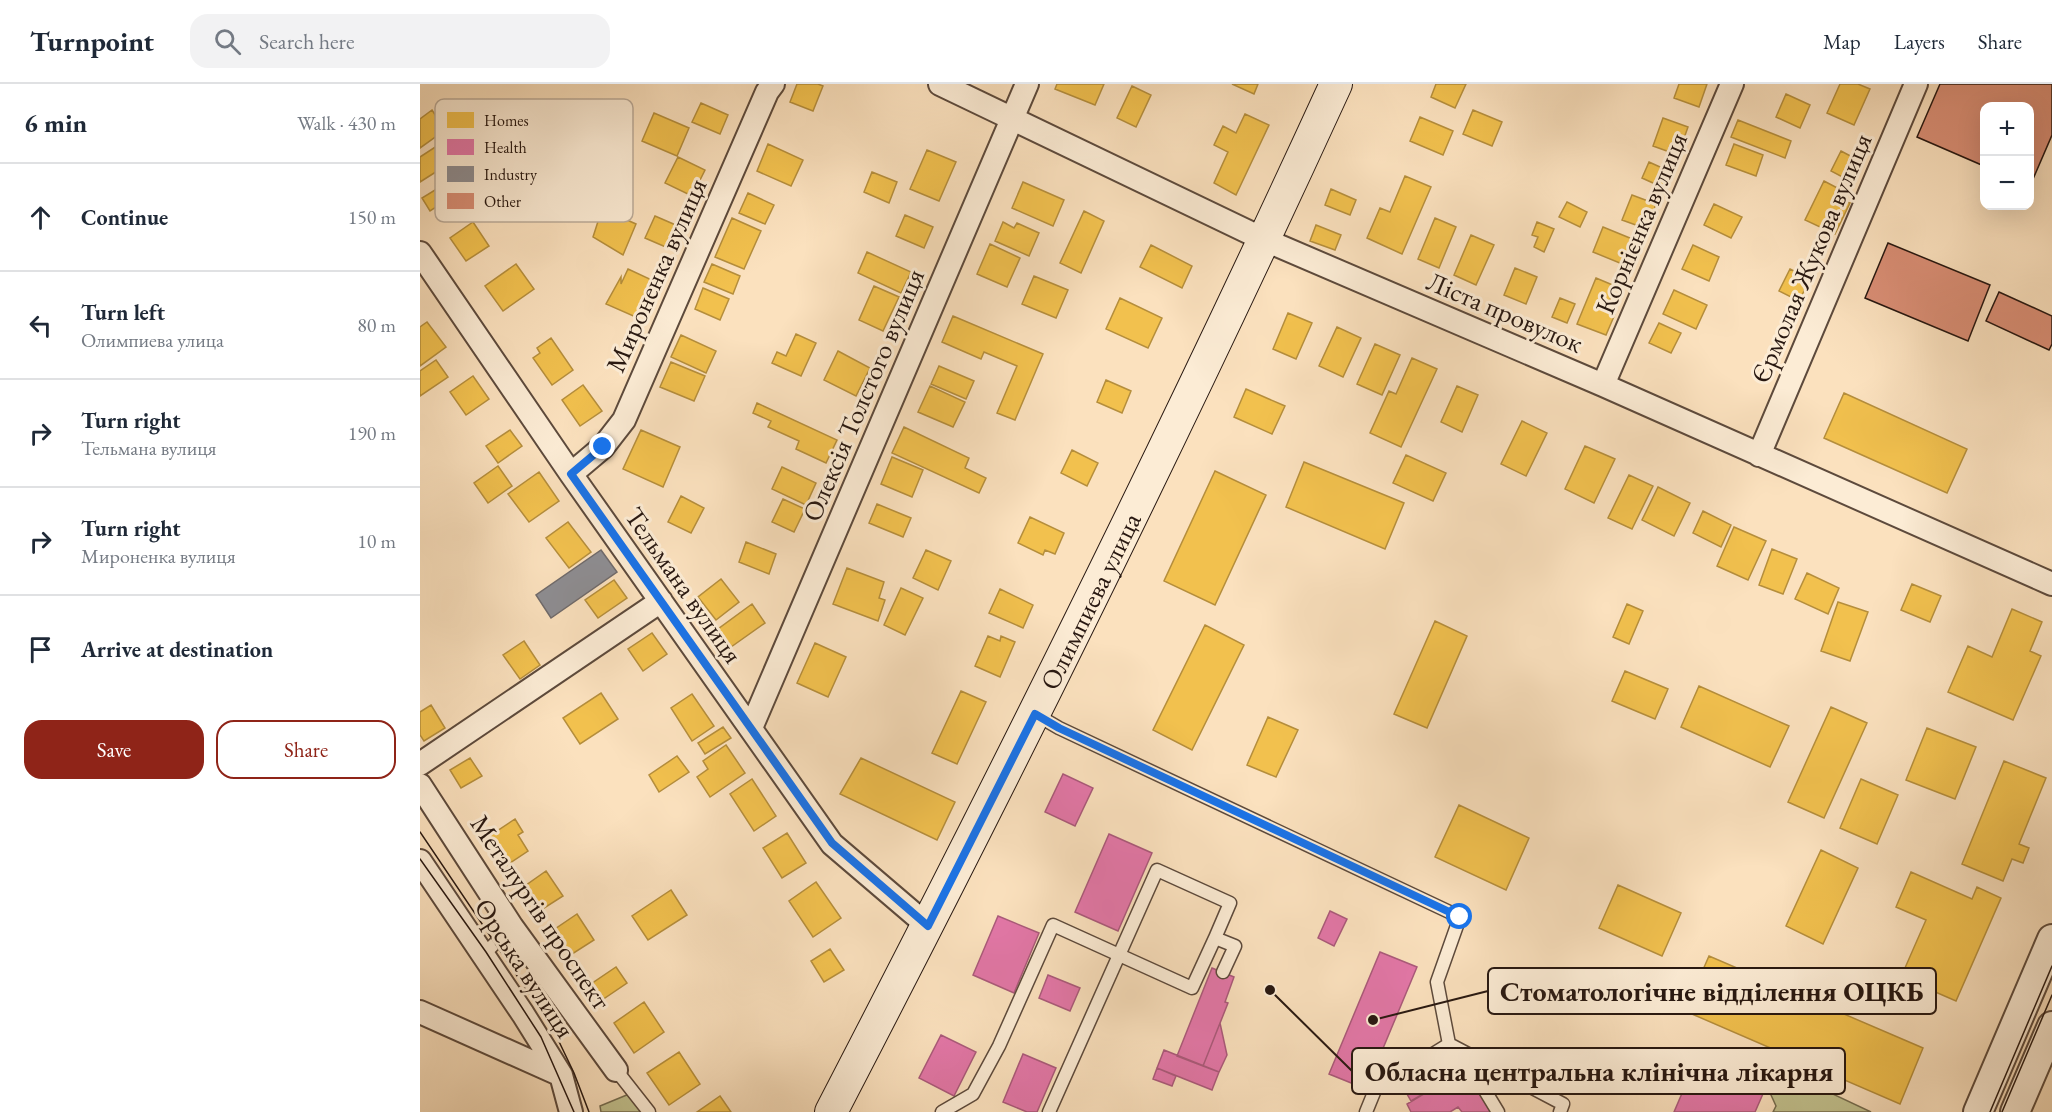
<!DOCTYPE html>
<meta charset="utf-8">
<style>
:root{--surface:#fff;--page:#f2f2f3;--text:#1f2937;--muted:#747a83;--line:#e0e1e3;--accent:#8f2418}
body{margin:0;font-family:"EB Garamond",serif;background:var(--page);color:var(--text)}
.controls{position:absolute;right:18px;top:18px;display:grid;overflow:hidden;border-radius:12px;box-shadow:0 6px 24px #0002}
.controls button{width:54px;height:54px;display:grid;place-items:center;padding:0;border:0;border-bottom:2px solid var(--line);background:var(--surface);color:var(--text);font:30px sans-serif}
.stop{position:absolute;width:18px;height:18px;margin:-14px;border:4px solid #1a73e8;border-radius:50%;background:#fff}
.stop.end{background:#1a73e8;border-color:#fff;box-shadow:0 2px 6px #0008}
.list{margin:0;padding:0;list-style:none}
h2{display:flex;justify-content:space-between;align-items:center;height:78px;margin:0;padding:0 24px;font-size:26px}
h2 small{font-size:20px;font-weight:400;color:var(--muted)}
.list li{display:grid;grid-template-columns:39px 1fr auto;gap:18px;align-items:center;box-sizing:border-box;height:108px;padding:0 24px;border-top:2px solid var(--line)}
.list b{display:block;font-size:22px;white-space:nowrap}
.list p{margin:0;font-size:20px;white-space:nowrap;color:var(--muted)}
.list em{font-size:20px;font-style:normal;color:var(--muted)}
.actions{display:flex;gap:12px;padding:18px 24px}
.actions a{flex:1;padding:14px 0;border:2px solid var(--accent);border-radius:18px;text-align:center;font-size:21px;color:var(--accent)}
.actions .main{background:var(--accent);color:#fff}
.icon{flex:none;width:33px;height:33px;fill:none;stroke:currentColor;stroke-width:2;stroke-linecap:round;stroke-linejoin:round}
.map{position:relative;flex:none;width:1632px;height:1028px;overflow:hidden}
header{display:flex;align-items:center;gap:36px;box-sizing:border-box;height:84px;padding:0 30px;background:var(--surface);border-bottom:2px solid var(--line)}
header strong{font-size:28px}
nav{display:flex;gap:33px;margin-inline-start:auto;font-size:21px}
.search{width:420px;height:54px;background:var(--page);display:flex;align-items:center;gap:15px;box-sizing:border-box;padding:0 21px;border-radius:18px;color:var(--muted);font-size:22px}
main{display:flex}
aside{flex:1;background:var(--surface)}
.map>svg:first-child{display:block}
.green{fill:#c2c28f;stroke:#756d50;stroke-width:1.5}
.homes{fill:#f2c14e;stroke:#b58e3c;stroke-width:1.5}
.health{fill:#e377a8;stroke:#ab5a7b;stroke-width:1.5}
.industry{fill:#8d8d92;stroke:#6f6a6b;stroke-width:1.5}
.building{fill:#d98e75;stroke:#281811;stroke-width:1.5}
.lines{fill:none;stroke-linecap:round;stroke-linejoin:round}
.service-casing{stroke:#5d4a3c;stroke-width:15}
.minor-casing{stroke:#5d4a3c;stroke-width:26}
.tertiary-casing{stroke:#5d4a3c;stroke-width:32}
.secondary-casing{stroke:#281811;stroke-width:34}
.service{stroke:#fcecd5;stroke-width:12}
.minor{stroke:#fcecd5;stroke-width:22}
.tertiary{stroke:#fcecd5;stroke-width:28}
.secondary{stroke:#fcecd5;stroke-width:32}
.tram{stroke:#281811;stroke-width:1.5}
.route{stroke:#1a73e8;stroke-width:8}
.labels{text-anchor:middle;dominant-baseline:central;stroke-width:6;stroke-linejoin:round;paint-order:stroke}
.street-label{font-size:27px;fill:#281811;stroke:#fcecd5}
.key{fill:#fcecd5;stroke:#bcac9a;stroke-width:1.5}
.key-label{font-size:16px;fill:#281811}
.leader{fill:none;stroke:#281811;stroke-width:2}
.callout-dot{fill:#281811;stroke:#fcecd5;stroke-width:2}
.callout{fill:#fcecd5;stroke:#281811;stroke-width:2}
.callout-label{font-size:28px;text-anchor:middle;font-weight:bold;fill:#281811}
</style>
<header>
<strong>Turnpoint</strong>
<div class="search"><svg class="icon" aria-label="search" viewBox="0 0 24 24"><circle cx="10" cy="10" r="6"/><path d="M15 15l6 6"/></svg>Search here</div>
<nav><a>Map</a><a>Layers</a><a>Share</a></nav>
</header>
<main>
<aside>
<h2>6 min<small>Walk · 430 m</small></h2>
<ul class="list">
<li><svg class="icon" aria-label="ahead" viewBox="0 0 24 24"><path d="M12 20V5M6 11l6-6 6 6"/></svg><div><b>Continue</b></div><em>150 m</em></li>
<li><svg class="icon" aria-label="left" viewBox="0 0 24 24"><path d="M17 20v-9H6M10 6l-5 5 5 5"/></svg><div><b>Turn left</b><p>Олимпиева улица</p></div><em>80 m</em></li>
<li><svg class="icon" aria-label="right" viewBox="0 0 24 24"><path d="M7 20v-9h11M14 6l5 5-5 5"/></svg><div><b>Turn right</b><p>Тельмана вулиця</p></div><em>190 m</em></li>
<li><svg class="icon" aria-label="right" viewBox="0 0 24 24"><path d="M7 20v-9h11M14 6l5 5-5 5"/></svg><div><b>Turn right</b><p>Мироненка вулиця</p></div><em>10 m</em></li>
<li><svg class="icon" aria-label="arrive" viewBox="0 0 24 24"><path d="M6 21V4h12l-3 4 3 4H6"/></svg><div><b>Arrive at destination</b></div></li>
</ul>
<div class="actions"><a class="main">Save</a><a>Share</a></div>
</aside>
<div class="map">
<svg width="1632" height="1028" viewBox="0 0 1632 1028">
<rect width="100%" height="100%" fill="#fbe1be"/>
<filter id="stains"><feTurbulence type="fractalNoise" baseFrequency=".00333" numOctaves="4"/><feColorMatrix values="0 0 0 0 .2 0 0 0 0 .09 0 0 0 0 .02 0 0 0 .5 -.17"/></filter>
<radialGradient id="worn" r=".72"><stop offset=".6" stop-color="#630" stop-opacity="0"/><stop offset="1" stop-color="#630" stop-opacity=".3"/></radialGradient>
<path class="green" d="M1349 980 1451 1028H1353L1356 1022 1346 1000 1343 988Z
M214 1008 227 1028H181L180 1022Z"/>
<path class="homes" d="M377 0H398L403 2 393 27 370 18Z
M637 0H684L675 21 635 5Z
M812 0H838L834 10Z
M1016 0H1046L1035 24 1011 13Z
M1259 0H1287L1279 23 1254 14Z
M1420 0H1438L1450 5 1434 41 1407 29Z
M712 2 731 11 716 43 697 34Z
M1366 10 1390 21 1380 44 1356 33Z
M281 19 308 31 300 50 272 38Z
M12 26 25 46 0 64V35Z
M1053 26 1082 38 1072 62 1043 50Z
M234 29 269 44 257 72 222 57Z
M825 30 849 41 816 111 794 99 808 68 794 61 803 42 816 49Z
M1000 33 1033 47 1023 71 990 57Z
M1243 34 1268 43 1258 71 1233 62Z
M1318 36 1371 57 1365 74 1311 53Z
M29 54 41 72 0 98V73Z
M348 60 383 76 371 102 337 87Z
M1314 60 1343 71 1336 92 1306 81Z
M507 66 536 78 519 117 490 105Z
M1421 67 1440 77 1430 97 1411 87Z
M258 73 285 86 272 112 245 99Z
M1229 78 1251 88 1244 104 1222 94Z
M33 88 44 105 10 127 2 114 20 103 17 98Z
M452 88 477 98 469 119 444 108Z
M985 92 1011 103 982 170 947 154 960 124 970 128Z
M1404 97 1427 109 1423 117 1430 119 1415 150 1385 136Z
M603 98 644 116 633 142 592 124Z
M911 105 936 116 930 131 905 121Z
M328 109 354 121 345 140 319 129Z
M1212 111 1236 120 1227 145 1202 136Z
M1147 118 1167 128 1160 143 1139 133Z
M1294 120 1322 133 1311 154 1284 141Z
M182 125 216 140 203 171 173 153Z
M664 127 684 137 661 189 640 179Z
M485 131 513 143 504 164 476 152Z
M235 132 258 142 248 164 225 154Z
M312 134 341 147 324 185 295 173Z
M1015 134 1036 143 1019 184 998 175Z
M53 138 69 162 46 177 30 154Z
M583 138 594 144 597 139 619 149 609 172 575 157Z
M1117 138 1134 145 1124 168 1114 163 1118 153 1112 151Z
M896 141 921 151 915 166 890 157Z
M1183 143 1222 159 1212 184 1173 168Z
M1051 151 1074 161 1056 201 1034 191Z
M570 160 600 174 587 203 557 190Z
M731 161 772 182 762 204 720 183Z
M1273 161 1299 173 1289 197 1262 185Z
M447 168 491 188 481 209 438 189Z
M96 180 114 205 83 227 65 202Z
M292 180 320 192 313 210 284 198Z
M1095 184 1117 193 1106 220 1084 211Z
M208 185 234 197 218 234 186 220 201 193V200Z
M1370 185 1390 195 1379 217 1359 207Z
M614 192 648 206 636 234 602 220Z
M1176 194 1195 202 1186 227 1195 230 1186 251 1157 240Z
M454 202 479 213 463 247 439 236Z
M283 204 309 215 300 236 275 225Z
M1254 206 1287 221 1276 245 1243 230Z
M700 214 742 234 728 264 686 245Z
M1140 214 1155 220 1147 239 1132 233Z
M868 229 892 239 876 275 853 265Z
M533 232 623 270 595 336 577 329 597 282 564 268 561 275 522 258Z
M7 238 26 263 0 282V243Z
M1239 239 1261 249 1251 269 1229 259Z
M917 243 941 254 923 293 899 282Z
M376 250 396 259 381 292 352 279 357 268 366 272Z
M261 251 296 267 286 289 251 273Z
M131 254 153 286 132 301 113 274 120 269 117 264Z
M955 260 980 271 962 311 937 300Z
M418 267 450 284 436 312 404 296Z
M992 274 1017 285 981 363 950 349 969 307 976 310Z
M16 276 28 293 0 312V287Z
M251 278 285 292 274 317 240 303Z
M519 282 554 297 546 315 511 300Z
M53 292 69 315 46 331 30 308Z
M686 296 711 307 702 329 677 318Z
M163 301 182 327 160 342 142 316Z
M510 302 545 318 533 343 498 328Z
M1037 302 1058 311 1042 348 1021 338Z
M826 305 865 322 852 350 814 333Z
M1424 309 1547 365 1527 409 1404 354Z
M337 319 417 356 406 379 376 365 379 357 348 343 351 337 333 329Z
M1102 337 1127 349 1106 392 1081 380Z
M484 343 549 374 545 384 566 394 559 409 472 369Z
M90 346 102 362 78 379 66 362Z
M221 346 260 363 243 403 203 385Z
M1165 362 1195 375 1174 419 1145 405Z
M652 366 678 379 667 402 641 389Z
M986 371 1026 389 1013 417 973 399Z
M472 373 503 386 492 413 461 400Z
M884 378 984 419 965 465 866 423Z
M78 382 92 402 68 419 54 399Z
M362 383 396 399 386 421 352 405Z
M795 387 846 411 795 521 744 497Z
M119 388 139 417 109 438 88 410Z
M1209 391 1233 402 1212 445 1188 434Z
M1238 403 1270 419 1254 452 1222 436Z
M261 412 284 424 271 449 248 438Z
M363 415 385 425 374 448 352 438Z
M457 420 491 434 483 453 449 439Z
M1283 427 1311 441 1301 463 1273 449Z
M610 433 644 449 635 470 625 466 623 471 598 459Z
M148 438 171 468 149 484 126 454Z
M1314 443 1346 457 1328 496 1297 482Z
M326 458 356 470 349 490 319 478Z
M1352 465 1377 475 1363 510 1339 501Z
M506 466 531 477 518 506 493 494Z
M427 484 464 498 459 514 465 516 458 537 413 520Z
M1387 489 1419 504 1408 530 1375 515Z
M301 495 319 518 296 536 278 513Z
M194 496 207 514 178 534 165 516Z
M1492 500 1521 512 1510 538 1481 526Z
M481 504 503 514 485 551 464 541Z
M580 505 613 521 603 544 569 529Z
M1418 518 1448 528 1430 577 1401 567Z
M332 520 345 539 311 563 298 545Z
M1207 520 1223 527 1209 560 1193 553Z
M1592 525 1622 538 1610 567 1621 572 1593 636 1528 608 1548 562 1572 573Z
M1015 537 1047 552 1007 644 974 630Z
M785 541 824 561 772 666 733 646Z
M232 549 247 570 223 587 208 565Z
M568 552 580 557 581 552 595 558 580 593 555 582Z
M104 557 120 581 100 595 83 571Z
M395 559 426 573 408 613 377 599Z
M1205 587 1248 605 1235 635 1192 617Z
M1279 602 1369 642 1350 683 1261 643Z
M541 607 566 618 537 680 512 669Z
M181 609 198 635 160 660 143 634Z
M272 610 294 642 272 657 251 624Z
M11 621 25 644 4 657 0 651V628Z
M1411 623 1447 639 1404 734 1368 718Z
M848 633 878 646 856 693 827 681Z
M303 643 311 654 285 670 278 659Z
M1507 644 1556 663 1535 715 1486 696Z
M306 661 325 689 290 713 277 693 288 685 283 677Z
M257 672 269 688 239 708 229 691Z
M50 674 62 692 41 704 30 686Z
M441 674 535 718 517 756 420 710Z
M1584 677 1626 694 1599 760 1609 764 1603 779 1592 775 1583 797 1542 780Z
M332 695 356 732 334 747 310 710Z
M1441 695 1478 711 1457 760 1420 744Z
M1039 721 1109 754 1086 806 1015 773Z
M95 735 103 748 98 751 108 767 87 781 68 753Z
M367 749 386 779 362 794 343 764Z
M1401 766 1438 784 1403 860 1366 842Z
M126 787 143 812 118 828 102 804Z
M1491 788 1552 815 1557 803 1581 814 1536 917 1481 893 1506 836 1476 823Z
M396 798 421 834 393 853 369 817Z
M1198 801 1261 829 1242 872 1179 844Z
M251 806 267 831 228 856 212 832Z
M157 830 174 856 149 872 132 847Z
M410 865 424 886 404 898 391 877Z
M1289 872 1503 964 1480 1020 1265 927Z
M196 883 207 899 179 918 168 902Z
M224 918 244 948 214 969 194 939Z
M259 968 280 1000 249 1021 227 989Z
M300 1012 311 1028H277Z"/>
<path class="health" d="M643 690 673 704 655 742 625 728Z
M689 750 732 769 698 847 655 828Z
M910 827 927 835 914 862 898 854Z
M578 832 619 849 594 909 553 891Z
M960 868 997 883 946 1005 909 990Z
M792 884 814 893 805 918 808 919 783 982 757 972Z
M628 891 660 904 650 927 619 914Z
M800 939 807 971 799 988 783 982Z
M521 951 556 968 534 1012 499 994Z
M744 966 799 988 792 1006 737 984Z
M603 970 636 984 617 1028H607L583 1018Z
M1022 971 1034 992 991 1017 979 996Z
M1278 972 1346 1003 1335 1028H1254Z
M737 984 756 992 752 1002 733 995Z
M1047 984 1073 1028H1042L1038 1023 1030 1028H991L987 1020Z"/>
<path class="industry" d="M181 466 197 488 131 534 116 511Z"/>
<path class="building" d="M1520 0H1632V51L1610 102V22H1564V82L1497 53Z
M1468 159 1570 201 1548 257 1445 214Z
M1579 208 1632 232V260L1629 266 1566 237Z"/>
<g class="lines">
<g class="service-casing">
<path id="service" d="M615 630 639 644 1040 833 1017 898 1029 960 955 1006 946 1028
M64 870 92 843
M1029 960 1143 1020 1140 1028
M1041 967 1078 1028
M196 986 229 1028
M522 1028 553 1010 579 962 633 841 772 904 795 854
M629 1028 737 786 810 819 795 854 815 862 803 888"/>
</g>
<g class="minor-casing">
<path id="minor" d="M520 0 845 156 1183 301 1632 500
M0 169 151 390 412 760 508 842
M1183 301 1312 0
M1339 371 1496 0
M151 390 183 363 204 336 347 8 353 0
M331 644 607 0
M0 680 241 517
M0 701 92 843 196 986
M0 777 103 930 141 991 151 1028
M0 928 141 991"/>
</g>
<g class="tertiary-casing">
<path id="tertiary" d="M1558 1028 1632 855
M1595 1028 1632 942"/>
</g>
<g class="secondary-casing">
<g id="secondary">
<path id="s1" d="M411 1028C587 689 757 347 916 0"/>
</g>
</g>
<use href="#service" class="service"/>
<use href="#minor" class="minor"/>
<use href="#tertiary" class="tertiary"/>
<use href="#secondary" class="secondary"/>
<path class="tram" d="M0 748 133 945 154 989 169 1028
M0 775 66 868 121 953 154 1028
M1570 1028 1632 882
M1582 1028 1632 911"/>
</g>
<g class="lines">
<path class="route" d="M183 363 151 390 412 759 508 842 615 630 639 644 1040 833"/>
</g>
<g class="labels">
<g class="street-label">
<text transform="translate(1221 139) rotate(-67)">Корнієнка вулиця</text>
<text transform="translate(1391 174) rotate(-67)">Єрмолая Жукова вулиця</text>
<text transform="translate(236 191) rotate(-66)">Мироненка вулиця</text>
<text transform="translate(1085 228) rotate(23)">Ліста провулок</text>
<text transform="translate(443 311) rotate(-67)">Олексія Толстого вулиця</text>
<text transform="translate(264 501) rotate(55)">Тельмана вулиця</text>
<text stroke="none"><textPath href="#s1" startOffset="573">Олимпиева улица</textPath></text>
<text transform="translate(121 828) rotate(56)">Металургів проспект</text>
<text transform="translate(105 884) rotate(57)">Орська вулиця</text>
</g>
</g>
<rect x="15" y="15" width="198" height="123" rx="9" class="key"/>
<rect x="27" y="28" width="27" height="16" fill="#f2c14e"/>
<rect x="27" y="55" width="27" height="16" fill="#e377a8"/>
<rect x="27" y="82" width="27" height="16" fill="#8d8d92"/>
<rect x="27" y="109" width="27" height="16" fill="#d98e75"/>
<g class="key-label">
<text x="64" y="42">Homes</text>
<text x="64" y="69">Health</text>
<text x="64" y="96">Industry</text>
<text x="64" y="123">Other</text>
</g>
<path class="leader" d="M953 936L1068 907M850 906L932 987"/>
<g class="callout-dot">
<circle cx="953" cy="936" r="6"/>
<circle cx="850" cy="906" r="6"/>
</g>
<g class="callout">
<rect x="1068" y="884" width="448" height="46" rx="6"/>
<rect x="932" y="964" width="493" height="46" rx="6"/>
</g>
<g class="callout-label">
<text x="1292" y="917">Стоматологічне відділення ОЦКБ</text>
<text x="1179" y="997">Обласна центральна клінічна лікарня</text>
</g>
<rect width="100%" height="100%" filter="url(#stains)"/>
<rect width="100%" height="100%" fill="url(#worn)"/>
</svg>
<div class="controls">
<button>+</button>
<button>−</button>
</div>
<div class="stop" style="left:1040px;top:833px"></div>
<div class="stop end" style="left:183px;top:363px"></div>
</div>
</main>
